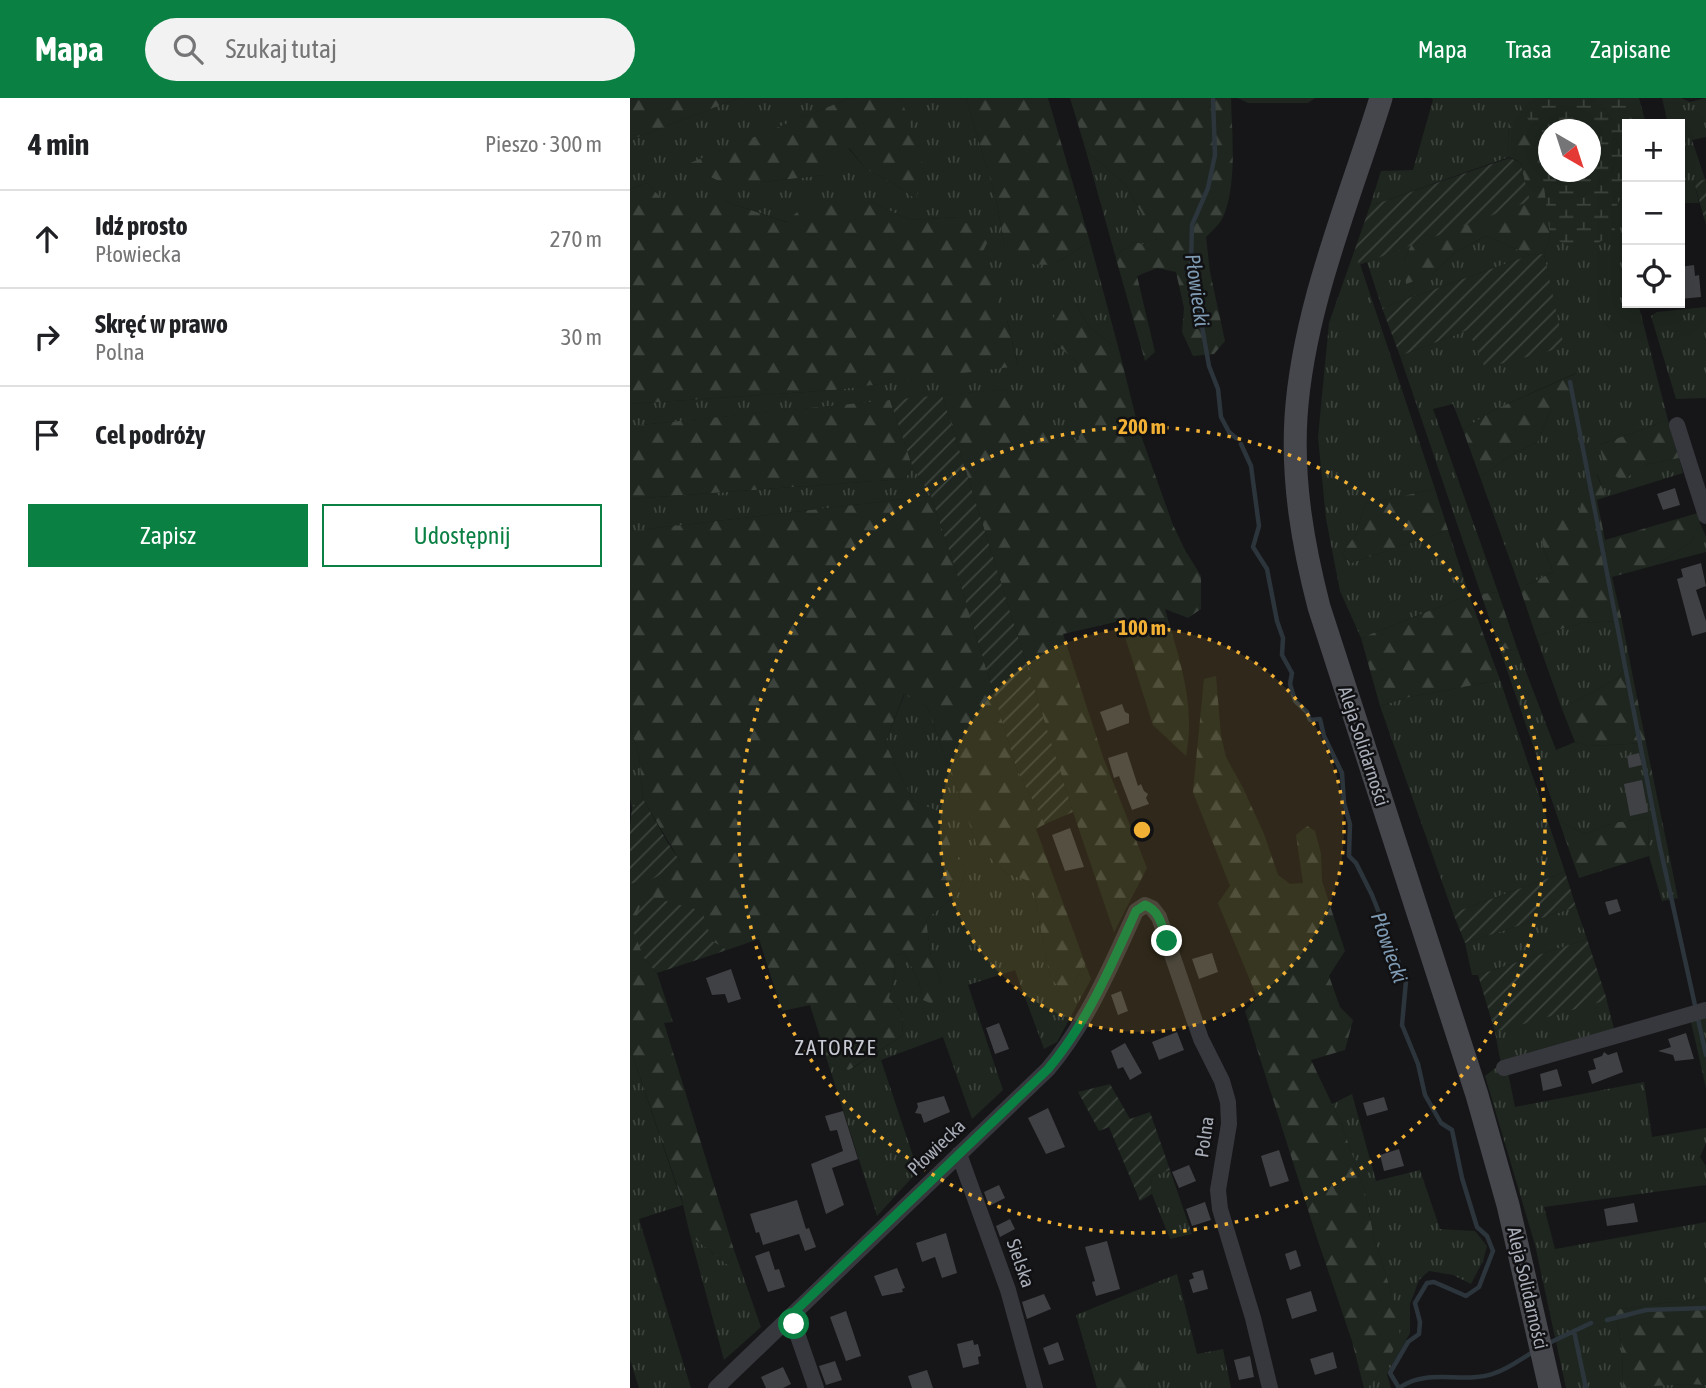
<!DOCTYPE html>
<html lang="pl">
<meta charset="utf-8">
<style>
:root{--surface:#fff;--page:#f2f2f2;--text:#202124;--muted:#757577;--line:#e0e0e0;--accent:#0b8043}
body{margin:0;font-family:"Asap Condensed",sans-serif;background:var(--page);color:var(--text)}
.controls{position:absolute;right:21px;top:21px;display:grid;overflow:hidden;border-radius:0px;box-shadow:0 7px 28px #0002}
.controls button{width:63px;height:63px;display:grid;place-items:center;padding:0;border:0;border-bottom:2px solid var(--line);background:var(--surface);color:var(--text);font:35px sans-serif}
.compass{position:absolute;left:908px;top:21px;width:63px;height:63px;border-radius:50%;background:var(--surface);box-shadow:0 7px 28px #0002;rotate:141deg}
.stop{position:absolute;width:21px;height:21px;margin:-16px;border:5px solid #0b8043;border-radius:50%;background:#fff}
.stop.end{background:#0b8043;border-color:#fff;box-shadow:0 2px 7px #0008}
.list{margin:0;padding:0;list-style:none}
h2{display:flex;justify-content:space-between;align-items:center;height:91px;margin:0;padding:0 28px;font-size:30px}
h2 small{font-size:23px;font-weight:400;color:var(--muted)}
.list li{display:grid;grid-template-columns:46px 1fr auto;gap:21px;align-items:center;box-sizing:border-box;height:98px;padding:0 28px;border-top:2px solid var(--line)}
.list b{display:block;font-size:26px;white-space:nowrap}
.list p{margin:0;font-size:23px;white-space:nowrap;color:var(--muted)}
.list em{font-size:23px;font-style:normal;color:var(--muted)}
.actions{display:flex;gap:14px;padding:21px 28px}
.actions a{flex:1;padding:16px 0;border:2px solid var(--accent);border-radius:0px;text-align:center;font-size:24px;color:var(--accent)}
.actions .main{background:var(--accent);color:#fff}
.icon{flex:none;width:38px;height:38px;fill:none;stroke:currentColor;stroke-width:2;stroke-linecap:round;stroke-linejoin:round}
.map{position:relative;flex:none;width:1076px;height:1290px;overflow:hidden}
header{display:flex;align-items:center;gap:42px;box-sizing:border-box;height:98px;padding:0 35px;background:var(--accent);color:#fff}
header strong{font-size:33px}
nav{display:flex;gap:38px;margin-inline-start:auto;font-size:24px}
.search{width:490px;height:63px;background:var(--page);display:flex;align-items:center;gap:18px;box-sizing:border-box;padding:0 24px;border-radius:38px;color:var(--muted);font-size:26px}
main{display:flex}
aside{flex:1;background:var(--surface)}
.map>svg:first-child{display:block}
.grass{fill:url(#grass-tufts);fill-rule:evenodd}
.forest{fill:url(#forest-firs)}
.wetland{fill:url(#wetland-marsh);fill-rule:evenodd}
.garden{fill:url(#garden-furrows)}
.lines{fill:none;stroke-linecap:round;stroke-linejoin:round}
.stream{stroke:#2c353c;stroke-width:4.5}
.building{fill:#404145}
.street{stroke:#37383d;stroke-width:16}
.secondary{stroke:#45474d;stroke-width:23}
.route{stroke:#0b8043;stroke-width:9}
.ring{fill:none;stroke:#f2b134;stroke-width:3.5;stroke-dasharray:3.5 7}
.labels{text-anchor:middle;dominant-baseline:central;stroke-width:5;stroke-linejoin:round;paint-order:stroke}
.street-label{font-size:19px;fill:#a8adb8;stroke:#111113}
.water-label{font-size:21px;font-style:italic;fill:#7f9bb3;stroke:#111113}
.neighbourhood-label{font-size:21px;letter-spacing:2px;fill:#c9ccd4;stroke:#111113}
.centre{fill:#f2b134;stroke:#111113;stroke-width:3.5}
.ring-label{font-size:21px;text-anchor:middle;font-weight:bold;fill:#f2b134;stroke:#111113;stroke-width:5;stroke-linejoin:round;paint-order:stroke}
</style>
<header>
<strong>Mapa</strong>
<div class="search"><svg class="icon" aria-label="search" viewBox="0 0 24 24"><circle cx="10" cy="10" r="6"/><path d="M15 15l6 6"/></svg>Szukaj tutaj</div>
<nav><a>Mapa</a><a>Trasa</a><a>Zapisane</a></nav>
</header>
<main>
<aside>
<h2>4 min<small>Pieszo · 300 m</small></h2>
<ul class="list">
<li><svg class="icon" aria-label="ahead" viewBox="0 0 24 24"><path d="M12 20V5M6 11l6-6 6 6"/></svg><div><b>Idź prosto</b><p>Płowiecka</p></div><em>270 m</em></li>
<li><svg class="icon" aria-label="right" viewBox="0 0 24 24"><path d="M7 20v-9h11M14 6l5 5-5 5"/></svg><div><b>Skręć w prawo</b><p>Polna</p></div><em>30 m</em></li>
<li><svg class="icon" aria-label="arrive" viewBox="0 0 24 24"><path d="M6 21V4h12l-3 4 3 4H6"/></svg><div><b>Cel podróży</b></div></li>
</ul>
<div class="actions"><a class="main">Zapisz</a><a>Udostępnij</a></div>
</aside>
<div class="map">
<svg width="1076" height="1290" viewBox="0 0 1076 1290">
<defs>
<pattern id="grass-tufts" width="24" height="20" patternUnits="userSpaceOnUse" patternTransform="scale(1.75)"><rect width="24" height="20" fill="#1e261f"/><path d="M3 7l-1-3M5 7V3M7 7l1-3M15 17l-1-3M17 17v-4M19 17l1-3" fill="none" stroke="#3c433d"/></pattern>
<pattern id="forest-firs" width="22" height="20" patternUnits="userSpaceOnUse" patternTransform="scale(1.75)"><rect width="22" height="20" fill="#1e261f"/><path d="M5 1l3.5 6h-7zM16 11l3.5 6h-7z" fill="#3c433d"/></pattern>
<pattern id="wetland-marsh" width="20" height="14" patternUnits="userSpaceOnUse" patternTransform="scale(1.75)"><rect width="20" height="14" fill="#1e261f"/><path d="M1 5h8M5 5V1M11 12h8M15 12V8" fill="none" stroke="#3c433d"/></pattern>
<pattern id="garden-furrows" width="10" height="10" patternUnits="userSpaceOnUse" patternTransform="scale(1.75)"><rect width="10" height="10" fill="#1e261f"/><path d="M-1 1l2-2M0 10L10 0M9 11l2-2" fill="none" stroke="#3c433d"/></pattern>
</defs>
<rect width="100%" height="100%" fill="#161618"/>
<path class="grass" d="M109 0H220L56 67 91 84H133L194 77 218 50 236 71 263 85 286 101 271 0H336L366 101 375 150 423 167 460 144 489 252 459 229 445 204 423 244 446 263 450 275V341L430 349 397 317 377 291 0 328V306L204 292 388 267 377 222 344 170 328 119 280 122 239 103 157 124 94 103H34L17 85 0 91V42Z
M608 0H685L678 5H618Z
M801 0H1009L1016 26H997V110L993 125 997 159V205H1008L1038 322 969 347 1015 367 1049 360 1053 375 976 399 967 376 950 414 913 448 923 474 897 487H889L850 379 886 354 908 344 920 313 932 299 946 275 862 313 833 332 823 306 803 311 868 494 851 496 770 258 838 232 933 249 914 156 920 138 912 66 878 13 879 59 740 108 751 73 783 72 803 2ZM918 32H960V74H918Z
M1032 0H1051L1060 4 1076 0V39L1062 42 1075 81 1064 84 1069 105H1050V26H1038Z
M456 53 495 86 533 152 505 144 485 157Z
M856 138 900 157 752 210 737 164 781 147 774 163 801 177 827 153Z
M725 151 805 391 735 406 726 436 712 456 721 465 818 432 839 497 731 540 710 493 696 421 688 339 699 225Z
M1076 209V300L1046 301 1021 218 1027 214Z
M283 370 301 398 0 433V401L274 381Z
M1070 425 1076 439V454L1026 467 1060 445Z
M992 523 1000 564 988 580 932 611 906 538 952 525Z
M869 549 888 553 926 652 945 644 958 648 1016 645 1048 800 1032 803 1019 758 1018 720 983 725 955 736 929 723Z
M870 582 935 774 823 815 750 608 775 600Z
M275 595 297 609 347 747 376 775 396 782 403 790 420 880 444 885 455 865 461 881 427 944 414 951 385 872 338 887 373 992 342 1021 313 939 251 962 288 1073 247 1118 198 965 220 972 272 938 273 916 259 900 264 878 265 857 275 855 289 884 293 902 311 883 301 859 296 821 327 797 336 775 322 751 306 713 283 703 255 645Z
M0 628 9 657 13 701 2 710 0 701Z
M946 809 957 841 848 877H842L835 845Z
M976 900 985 934 878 975 885 1009 1014 984 1022 1039 1076 1030V1045L1070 1059 1076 1068V1087L914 1109 925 1151 1076 1124V1199L985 1212 992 1250 993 1289 1056 1286 1076 1287V1290H936L905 1147 855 978 871 966 865 934Z
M1076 915V950L1066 946 1060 920Z
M0 950 53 1107 9 1121 61 1290H9L0 1262Z
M722 996 746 1083 790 1072 810 1131 845 1133 857 1148 853 1163 841 1186 823 1177 799 1173 789 1182 780 1206V1235L757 1276 761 1290H737L754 1272 762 1197 743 1135 735 1094 712 1027 702 1006Z
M540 1072 562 1136 540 1141 522 1096 520 1079Z
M60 1137 98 1167 104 1152 131 1229 94 1262Z
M547 1176 567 1256 593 1251 601 1290H519L520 1284 477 1283 472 1290H467L446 1217Z"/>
<path class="forest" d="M0 0H109L0 42Z
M220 0H271L293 67 286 101 263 85 236 71 219 50 195 77 133 84H91L55 67Z
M336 0H418L460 144 423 167 391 166 375 150 366 101Z
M440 0H601C602 35 607 85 594 117 591 125 582 133 576 139L580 174 595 243 584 256 563 258 552 234 554 210 546 174 527 170 507 178 525 254 515 263 485 157 505 144 532 151 495 86 456 53Z
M878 13 899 21 908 39 917 102 920 138 914 156 900 157 856 138 827 153 801 177 776 186 774 163 781 147 899 103 890 64 879 59Z
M17 85 34 103H94L156 124 182 101 239 103 280 122 328 119 359 141 345 170 358 176 377 222 388 268 204 292 0 306V91Z
M431 202 445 204 459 229 489 252 509 332 543 427 555 452 571 478V511L558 520 535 511C549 561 566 605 556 658L523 627 490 523 433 536 473 659 517 770 484 834 443 714 312 297 377 291 394 297 397 317 421 318 430 348 450 341V275L446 263 423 244 420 228Z
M947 275 950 296 933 299 920 313 908 344 886 354 850 379 833 332 862 313Z
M260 302 283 370 274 381 0 401V328Z
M1038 322 1049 360 1015 367 992 383 975 370 969 347Z
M966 375 976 399 967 402 975 442 1068 415 1070 425 1060 445 1026 467 982 479 992 523 952 525 906 538 889 487H897L923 474 913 448 911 431 950 414 953 382Z
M805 391 818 432 721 465 712 456 726 436 735 406Z
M301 398 331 488 387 672 415 726 406 731 455 865 444 885 431 891 420 880 403 790 396 782 376 775 347 747 297 609 274 596 255 645 283 703 306 712 322 751 336 775 327 797 296 821 301 859 311 883 302 906 293 902 289 884 275 855 265 857 264 878 259 900 273 916 272 938 219 972 198 965 180 907 152 913 129 841 97 852 82 843 14 860 27 875 43 924 34 925 104 1152 98 1167 60 1137 52 1102 0 950V785L5 786 50 763 13 701 9 657 0 628V433Z
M868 494 888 553 869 549 851 496Z
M839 497 870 582 775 600 750 608 731 540Z
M1000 564 1016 645 958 648 945 644 932 611 988 580Z
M586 578 591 638 596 659 613 690 634 736 648 777 660 786 673 785 666 737 677 728 685 733 691 756 692 783 715 853 699 878 710 909 723 922 715 952 681 962 712 1027 735 1094 743 1135 762 1197 770 1237 754 1272 737 1290H734L722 1243 686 1137 615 913 627 899 588 805 600 788 563 694 574 581Z
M1018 720 1019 758 949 780 929 723 955 736 983 725Z
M1066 946 1076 950V990Z
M1076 1199V1287L1056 1286 993 1290 992 1250 985 1212Z
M509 1263 520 1284 519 1290H472C481 1275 493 1269 509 1263Z"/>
<path class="wetland" d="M886 0H995L1004 26H997V94C983 108 983 115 985 134L968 145 942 150 920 138 908 39ZM918 32H960V74H918Z"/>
<path class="garden" d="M879 60 890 64 900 103 729 167 725 151 740 108Z
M1076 81V127L1064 84Z
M914 156 934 249 855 270 838 232 770 258 752 210 900 157Z
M312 297 443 714 415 726 387 672 331 488 301 398 283 370 260 302Z
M13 701 38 745 50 763C36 772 18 789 0 785V728L2 710Z
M935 774 946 809 835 845 823 815Z
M14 797 72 813 82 843 97 852 27 875 14 860 2 830Z
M957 841 977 902 865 934 848 877Z
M480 986 500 1021 520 1014 540 1072 520 1079 522 1096 510 1103 479 1029 469 1033 448 994Z"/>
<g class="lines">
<path class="stream" d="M583 0 585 57 578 90 562 127 561 166 579 268 588 291 591 319 599 334 606 340
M940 284 1030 749 1076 957
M611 346 621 368 629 428 623 449 637 471 647 523 653 540 652 557 662 575 660 586 665 603 677 614 680 622 690 621 694 638 712 675 714 705 720 726 719 758 726 765 742 797 776 883 772 927 788 966 795 997 811 1025 822 1032 832 1080 847 1129 857 1138 863 1153 849 1189 836 1198 804 1184 797 1185 785 1205 790 1224 789 1236 778 1244 760 1275 769 1290
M977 1222 1016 1212 1076 1210
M944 1233 956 1290
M917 1246 961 1225
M769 1290C798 1269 834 1287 865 1275 878 1271 891 1261 903 1254"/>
</g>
<path class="building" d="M1064 167 1065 178 1069 177 1071 199 1050 201V169Z
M1045 390 1050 407 1033 412 1027 396Z
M1071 465 1076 488 1066 492 1076 523V534L1062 538 1047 481 1053 479 1051 471Z
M492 606 495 614 499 616V625L477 633 470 614Z
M497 654 508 688 511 686 514 693 518 696 516 700 519 706 502 712 489 678 484 680 478 660Z
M1009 655 1012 667 999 670 997 658Z
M1012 682 1018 714 1000 718 994 686Z
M440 730 454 769 435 773 422 737Z
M987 801 991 813 979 817 975 804Z
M582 855 588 874 569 881 562 861Z
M101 871 111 901 98 905 95 896 82 897 76 880Z
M491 893 498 913 488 917 481 897Z
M369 925 379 951 365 956 356 930Z
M547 934 554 952 529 962 522 944Z
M1056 935 1064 961 1045 963 1043 957 1028 953 1041 949 1038 941Z
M495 945 512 975 500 982 493 969 488 971 481 953Z
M974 954 978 957 987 954 993 974 962 986 958 973 966 971 963 961 972 958Z
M927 971 932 988 913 993 910 976Z
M314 998 320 1014 294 1025 291 1016 285 1015 288 1009 287 1005Z
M754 999 758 1012 737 1018 733 1005Z
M418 1010 435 1049 416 1056 398 1020Z
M213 1013 228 1061 202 1070 214 1107 196 1116 181 1066 213 1053 207 1032 200 1033 195 1018Z
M769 1051 774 1068 754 1073 750 1057Z
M649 1052 659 1083 640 1089 631 1058Z
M559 1067 566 1083 549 1090 542 1074Z
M369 1087 375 1100 359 1108 354 1094Z
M167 1102 176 1131 179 1130 186 1149 175 1153 169 1136 133 1147 129 1134 126 1135 120 1116Z
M575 1104 581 1122 562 1128 556 1111Z
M1004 1105 1008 1124 977 1128 974 1111Z
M380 1121 385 1131 370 1139 366 1128Z
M316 1135 327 1175 312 1180 305 1159 292 1164 286 1145Z
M477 1143 490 1191 466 1198 462 1184 465 1183 455 1149Z
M666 1152 671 1168 660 1172 655 1156Z
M139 1153 145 1172 149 1171 155 1189 138 1194 125 1158Z
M267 1170 275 1190 272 1191 273 1194 252 1198 244 1178Z
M573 1172 578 1191 563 1195 559 1182 564 1180 562 1175Z
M681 1193 687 1213 662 1221 656 1201Z
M414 1196 421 1211 397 1221 392 1204Z
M216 1213 231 1258 216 1263 200 1219Z
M343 1242 344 1247 348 1246 351 1258 348 1259 349 1266 333 1270 327 1246Z
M428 1244 434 1262 419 1267 413 1250Z
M703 1254 707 1270 685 1277 680 1261Z
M620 1258 624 1279 609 1282 604 1262Z
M205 1263 212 1282 196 1287 189 1268Z
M153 1269 161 1286 153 1290H136L131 1279Z
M297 1272 303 1290H282L278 1278Z"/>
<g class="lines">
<path class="street" d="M1047 327 1076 418
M874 970 1076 912
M329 1056 378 1192 405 1290
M161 1218 186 1290
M86 1290 418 971C457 925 481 868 506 813L515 807 522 810 529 819 571 941 592 983 598 1004 599 1026 588 1092 590 1111 623 1220 640 1290"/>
<path class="secondary" d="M751 0C719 103 673 211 666 319 662 384 673 447 689 509L847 997 878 1107 920 1290"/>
</g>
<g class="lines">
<path class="route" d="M164 1226 161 1217 418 971C457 925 481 868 506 813L515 807C530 813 532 828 537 843"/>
</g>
<circle cx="512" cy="732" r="202" fill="#f2b134" fill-opacity=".12"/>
<g class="ring">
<circle cx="512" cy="732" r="202"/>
<circle cx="512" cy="732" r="403"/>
</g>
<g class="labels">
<g class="street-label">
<text transform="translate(734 648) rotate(72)">Aleja Solidarności</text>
<text transform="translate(574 1039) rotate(-82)">Polna</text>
<text transform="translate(306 1049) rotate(-44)">Płowiecka</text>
<text transform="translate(391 1165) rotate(71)">Sielska</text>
<text transform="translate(898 1190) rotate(77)">Aleja Solidarności</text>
</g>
<g class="water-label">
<text transform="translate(568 192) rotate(82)">Płowiecki</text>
<text transform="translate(760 849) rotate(71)">Płowiecki</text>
</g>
<g class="neighbourhood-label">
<text x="206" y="949">ZATORZE</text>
</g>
</g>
<circle cx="512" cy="732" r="10" class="centre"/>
<g class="ring-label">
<text x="512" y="336">200 m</text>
<text x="512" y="537">100 m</text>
</g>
</svg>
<div class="controls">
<button>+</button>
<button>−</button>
<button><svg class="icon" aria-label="locate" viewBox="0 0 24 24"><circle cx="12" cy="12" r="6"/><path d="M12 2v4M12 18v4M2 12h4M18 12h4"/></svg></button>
</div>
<svg class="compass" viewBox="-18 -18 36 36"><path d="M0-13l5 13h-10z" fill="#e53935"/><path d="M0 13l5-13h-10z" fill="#757577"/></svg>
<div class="stop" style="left:164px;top:1226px"></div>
<div class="stop end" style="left:537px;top:843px"></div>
</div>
</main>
